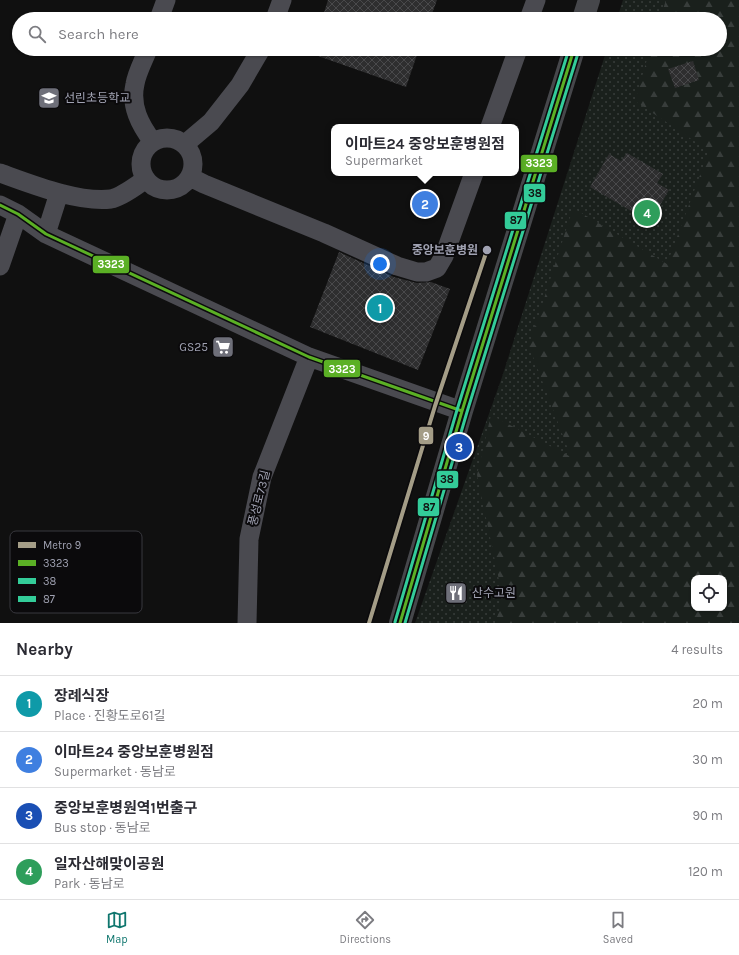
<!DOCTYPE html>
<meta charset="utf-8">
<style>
:root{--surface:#fff;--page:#f7f7f7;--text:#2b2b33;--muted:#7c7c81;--line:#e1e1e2;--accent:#0f766e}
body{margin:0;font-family:Karla,"Noto Sans KR",sans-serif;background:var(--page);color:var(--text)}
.controls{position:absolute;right:12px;bottom:12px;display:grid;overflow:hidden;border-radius:8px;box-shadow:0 1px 3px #0004}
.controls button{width:36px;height:36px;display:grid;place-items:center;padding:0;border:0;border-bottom:1px solid var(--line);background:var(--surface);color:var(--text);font:20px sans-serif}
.you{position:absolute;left:380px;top:264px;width:14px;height:14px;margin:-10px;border:3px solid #fff;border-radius:50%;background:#1a73e8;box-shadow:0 0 0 6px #1a73e833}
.badge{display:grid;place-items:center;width:26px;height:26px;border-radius:50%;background:var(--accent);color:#fff;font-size:13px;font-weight:700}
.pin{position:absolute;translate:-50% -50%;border:2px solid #fff;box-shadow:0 1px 4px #0006}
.popup{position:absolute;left:331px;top:124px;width:188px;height:52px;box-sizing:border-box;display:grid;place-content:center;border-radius:8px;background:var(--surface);filter:drop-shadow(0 1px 3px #0005);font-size:13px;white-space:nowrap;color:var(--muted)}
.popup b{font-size:15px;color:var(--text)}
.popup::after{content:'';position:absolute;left:50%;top:100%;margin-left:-8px;border:8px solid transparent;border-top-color:var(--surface)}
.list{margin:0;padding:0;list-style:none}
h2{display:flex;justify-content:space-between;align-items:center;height:52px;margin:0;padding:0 16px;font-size:17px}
h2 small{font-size:13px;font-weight:400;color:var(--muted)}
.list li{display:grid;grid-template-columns:26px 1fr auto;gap:12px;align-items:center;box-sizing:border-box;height:56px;padding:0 16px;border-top:1px solid var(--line)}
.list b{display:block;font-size:15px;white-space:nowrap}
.list p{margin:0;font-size:13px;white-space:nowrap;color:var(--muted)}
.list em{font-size:13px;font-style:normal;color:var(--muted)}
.icon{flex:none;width:22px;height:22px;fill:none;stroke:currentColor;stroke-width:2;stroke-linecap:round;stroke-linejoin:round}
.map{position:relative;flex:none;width:739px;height:623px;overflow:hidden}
.search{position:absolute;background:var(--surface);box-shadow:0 1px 3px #0004;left:12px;right:12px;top:12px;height:44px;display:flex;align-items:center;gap:10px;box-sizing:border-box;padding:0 14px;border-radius:22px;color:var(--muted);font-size:15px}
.sheet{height:276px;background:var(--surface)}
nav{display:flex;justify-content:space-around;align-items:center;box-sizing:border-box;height:56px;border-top:1px solid var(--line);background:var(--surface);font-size:11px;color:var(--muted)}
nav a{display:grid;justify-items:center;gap:2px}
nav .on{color:var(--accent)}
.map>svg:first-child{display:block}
.grass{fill:url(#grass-dots);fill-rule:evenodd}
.forest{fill:url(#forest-firs);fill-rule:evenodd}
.building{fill:url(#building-cross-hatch)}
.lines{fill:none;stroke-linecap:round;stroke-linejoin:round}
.minor{stroke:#4a4a50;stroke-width:19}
.major{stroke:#46474b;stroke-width:22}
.bus-1-casing{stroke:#0b0a0c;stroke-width:6}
.bus-2-casing{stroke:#0b0a0c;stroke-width:6}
.bus-3-casing{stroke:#0b0a0c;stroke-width:6}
.bus-1{stroke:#5bb025;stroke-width:3}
.bus-2{stroke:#3c9;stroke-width:3}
.bus-3{stroke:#3c9;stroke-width:3}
.metro-1-casing{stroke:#0b0a0c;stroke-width:7}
.metro-1{stroke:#a49d87;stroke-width:4}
.stop-dot{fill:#a0a2b2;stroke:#0b0a0c;stroke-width:1.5}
.labels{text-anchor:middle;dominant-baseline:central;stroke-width:4;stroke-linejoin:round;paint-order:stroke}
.poi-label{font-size:12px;fill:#a0a2b2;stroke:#0b0a0c;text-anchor:start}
.stop-label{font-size:12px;font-weight:bold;fill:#a0a2b2;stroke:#0b0a0c;text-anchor:end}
.street-label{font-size:12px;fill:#a0a2b2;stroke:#0b0a0c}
.key{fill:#0b0a0c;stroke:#38383e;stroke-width:1}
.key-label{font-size:11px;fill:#a0a2b2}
.line-badge{stroke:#0b0a0c;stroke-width:1.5}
.badge-label{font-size:11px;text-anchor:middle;font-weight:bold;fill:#fff}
.pale-badge-label{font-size:11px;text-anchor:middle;font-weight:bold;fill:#111}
</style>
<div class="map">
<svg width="739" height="623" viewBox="0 0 739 623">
<defs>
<pattern id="grass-dots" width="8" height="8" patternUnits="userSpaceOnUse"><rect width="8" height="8" fill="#1a201c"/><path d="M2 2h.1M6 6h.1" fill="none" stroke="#383d3b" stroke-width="1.8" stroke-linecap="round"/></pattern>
<pattern id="forest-firs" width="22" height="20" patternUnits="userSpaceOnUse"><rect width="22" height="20" fill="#1a201c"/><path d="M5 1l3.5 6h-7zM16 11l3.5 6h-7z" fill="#383d3b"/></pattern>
<pattern id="building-cross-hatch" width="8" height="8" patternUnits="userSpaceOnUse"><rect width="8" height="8" fill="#2e2e2f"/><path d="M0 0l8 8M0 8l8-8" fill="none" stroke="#49494b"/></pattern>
</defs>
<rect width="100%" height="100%" fill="#101010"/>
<path class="grass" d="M623 0H739V623H415L502 377 607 49H720V19H617ZM694 578H724V608H694Z"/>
<path class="forest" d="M666 0H739V623H495L503 599 477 475 491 415 571 457 529 346 573 208 667 264 709 151 635 101 650 49H720V19H660ZM694 578H724V608H694Z"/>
<path class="building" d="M328 0H437L430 19H322Z
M304 49H419L406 87 304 51Z
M693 61 699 80 675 88 668 69Z
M627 153 663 174 657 183 669 190 650 222 590 187 609 154 621 161Z
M339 252 394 277 417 283 431 282 450 289 418 370 310 327Z"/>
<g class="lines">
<path class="minor" d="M159 19 166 0
M275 19 282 0
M529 19 536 0
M148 49C144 60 137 72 135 84 130 106 140 125 153 142
M490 127 518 49
M141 164a26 26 0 1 1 52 0a26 26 0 1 1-52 0Z
M185 144 211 122 240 85 261 49
M0 173C31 184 78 203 111 199 122 197 137 185 146 179
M190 177 204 184 324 233 397 266 417 272H426L437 268 444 256 474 173
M0 205 18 214 46 234 309 357 462 411
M46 234 59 193
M0 266 18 214
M247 623 249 539 262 477 309 357"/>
<path class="major" d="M583 19 589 0
M400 623 462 411 574 49"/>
<g class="bus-1-casing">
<path id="bus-1" d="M0 205 18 214 46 234 309 357 462 411
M400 623 462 411 574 49"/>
</g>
<g class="bus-2-casing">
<path id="bus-2" d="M405 623 467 412 579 50"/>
</g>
<g class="bus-3-casing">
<path id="bus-3" d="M395 622 457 410 569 49"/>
</g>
<use href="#bus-1" class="bus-1"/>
<use href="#bus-2" class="bus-2"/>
<use href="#bus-3" class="bus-3"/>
<g class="metro-1-casing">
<path id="metro-1" d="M369 623 435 406 487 250"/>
</g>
<use href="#metro-1" class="metro-1"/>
</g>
<defs>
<g id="school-square" transform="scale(1.15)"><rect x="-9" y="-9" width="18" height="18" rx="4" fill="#6e6f79" stroke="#0b0a0c"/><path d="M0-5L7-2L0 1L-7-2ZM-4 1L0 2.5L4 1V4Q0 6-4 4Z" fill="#fff"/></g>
<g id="supermarket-square" transform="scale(1.15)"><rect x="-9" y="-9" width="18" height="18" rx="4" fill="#6e6f79" stroke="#0b0a0c"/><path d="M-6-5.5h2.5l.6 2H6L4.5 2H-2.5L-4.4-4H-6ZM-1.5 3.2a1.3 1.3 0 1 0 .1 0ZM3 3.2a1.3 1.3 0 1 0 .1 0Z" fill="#fff"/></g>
<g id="restaurant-square" transform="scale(1.15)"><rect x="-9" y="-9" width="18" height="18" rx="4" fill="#6e6f79" stroke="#0b0a0c"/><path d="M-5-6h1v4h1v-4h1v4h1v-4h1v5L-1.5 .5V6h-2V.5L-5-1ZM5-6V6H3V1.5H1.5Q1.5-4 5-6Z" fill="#fff"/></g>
</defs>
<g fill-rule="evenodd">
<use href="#school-square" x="49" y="98"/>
<use href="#supermarket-square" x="223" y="347"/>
<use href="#restaurant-square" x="456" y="593"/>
</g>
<circle class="stop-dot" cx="487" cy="250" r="5"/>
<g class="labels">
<g class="poi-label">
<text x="64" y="98">선린초등학교</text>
<text x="208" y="347" text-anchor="end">GS25</text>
<text x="472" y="593">산수고원</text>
</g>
<g class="stop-label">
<text x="478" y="250">중앙보훈병원</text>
</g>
<g class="street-label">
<text transform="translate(259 498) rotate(-76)">풍성로73길</text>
</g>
</g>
<rect x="10" y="531" width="132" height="82" rx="6" class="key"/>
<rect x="18" y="542" width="18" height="6" fill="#a49d87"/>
<rect x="18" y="560" width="18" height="6" fill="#5bb025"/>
<rect x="18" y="578" width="18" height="6" fill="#3c9"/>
<rect x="18" y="596" width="18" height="6" fill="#3c9"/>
<g class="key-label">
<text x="43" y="549">Metro 9</text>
<text x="43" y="567">3323</text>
<text x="43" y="585">38</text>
<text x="43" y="603">87</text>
</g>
<g class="line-badge">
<rect x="520" y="154" width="38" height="19" rx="4" fill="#5bb025"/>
<rect x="523" y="183" width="23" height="20" rx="4" fill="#3c9"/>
<rect x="504" y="211" width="23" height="19" rx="4" fill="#3c9"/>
<rect x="92" y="255" width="38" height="19" rx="4" fill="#5bb025"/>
<rect x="323" y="359" width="38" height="19" rx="4" fill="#5bb025"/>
<rect x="418" y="426" width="16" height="19" rx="4" fill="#a49d87"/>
<rect x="436" y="470" width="23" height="19" rx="4" fill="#3c9"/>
<rect x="417" y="497" width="23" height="20" rx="4" fill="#3c9"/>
</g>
<g class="badge-label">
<text x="539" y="167">3323</text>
<text x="111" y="268">3323</text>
<text x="342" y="373">3323</text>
<text x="426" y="440">9</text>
</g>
<g class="pale-badge-label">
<text x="535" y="197">38</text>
<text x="516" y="224">87</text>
<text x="447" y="483">38</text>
<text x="429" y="511">87</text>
</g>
</svg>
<div class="controls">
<button><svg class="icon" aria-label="locate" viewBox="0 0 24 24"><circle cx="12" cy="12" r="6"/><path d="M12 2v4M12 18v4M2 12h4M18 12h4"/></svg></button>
</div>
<div class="you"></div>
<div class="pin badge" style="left:380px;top:308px;background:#0f9aa8">1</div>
<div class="pin badge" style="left:425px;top:204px;background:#3f7fe0">2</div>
<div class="popup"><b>이마트24 중앙보훈병원점</b>Supermarket</div>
<div class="pin badge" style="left:459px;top:447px;background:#1a4fb4">3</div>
<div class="pin badge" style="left:647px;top:213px;background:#2e9e5b">4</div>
<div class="search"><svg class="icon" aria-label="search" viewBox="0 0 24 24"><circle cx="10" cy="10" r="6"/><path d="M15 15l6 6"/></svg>Search here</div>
</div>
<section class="sheet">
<h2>Nearby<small>4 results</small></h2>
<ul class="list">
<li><span class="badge" style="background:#0f9aa8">1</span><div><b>장례식장</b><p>Place · 진황도로61길</p></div><em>20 m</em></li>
<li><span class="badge" style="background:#3f7fe0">2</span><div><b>이마트24 중앙보훈병원점</b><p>Supermarket · 동남로</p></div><em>30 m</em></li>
<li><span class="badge" style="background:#1a4fb4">3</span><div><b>중앙보훈병원역1번출구</b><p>Bus stop · 동남로</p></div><em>90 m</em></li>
<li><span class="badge" style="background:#2e9e5b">4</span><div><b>일자산해맞이공원</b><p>Park · 동남로</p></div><em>120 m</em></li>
</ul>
</section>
<nav>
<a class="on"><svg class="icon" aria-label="map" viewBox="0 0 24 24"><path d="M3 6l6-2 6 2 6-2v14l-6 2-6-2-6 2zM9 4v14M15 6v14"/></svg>Map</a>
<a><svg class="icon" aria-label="directions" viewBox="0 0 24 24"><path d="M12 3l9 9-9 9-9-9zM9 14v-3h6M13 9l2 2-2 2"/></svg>Directions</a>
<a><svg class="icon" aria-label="saved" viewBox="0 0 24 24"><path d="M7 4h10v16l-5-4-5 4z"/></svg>Saved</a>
</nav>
